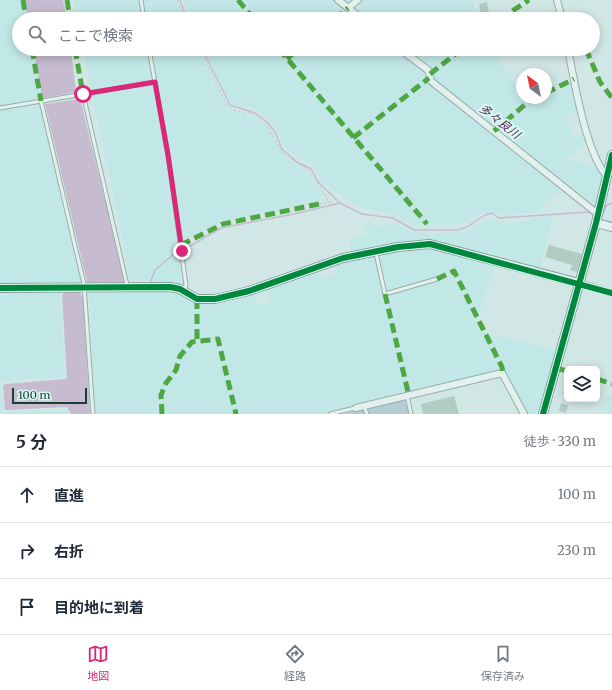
<!DOCTYPE html>
<html lang="ja">
<meta charset="utf-8">
<style>
:root{--surface:#fff;--page:#f2f2f3;--text:#1f2937;--muted:#747a83;--line:#e0e1e3;--accent:#db2777}
body{margin:0;font-family:Merriweather,"Noto Sans JP",serif;background:var(--page);color:var(--text)}
.controls{position:absolute;right:12px;bottom:12px;display:grid;overflow:hidden;border-radius:6px;box-shadow:0 2px 10px #0003}
.controls button{width:36px;height:36px;display:grid;place-items:center;padding:0;border:0;border-bottom:1px solid var(--line);background:var(--surface);color:var(--text);font:20px sans-serif}
.compass{position:absolute;left:516px;top:68px;width:36px;height:36px;border-radius:50%;background:var(--surface);box-shadow:0 2px 10px #0003;rotate:327deg}
.scale{position:absolute;left:12px;bottom:10px;width:75px;box-sizing:border-box;padding-left:4px;border:2px solid #1f3e33;border-top:0;font-size:11px;line-height:14px;white-space:nowrap;color:#1f3e33;-webkit-text-stroke:3px #d7f8f4;paint-order:stroke}
.stop{position:absolute;width:12px;height:12px;margin:-9px;border:3px solid #db2777;border-radius:50%;background:#fff}
.stop.end{background:#db2777;border-color:#fff;box-shadow:0 1px 4px #0008}
.list{margin:0;padding:0;list-style:none}
h2{display:flex;justify-content:space-between;align-items:center;height:52px;margin:0;padding:0 16px;font-size:17px}
h2 small{font-size:13px;font-weight:400;color:var(--muted)}
.list li{display:grid;grid-template-columns:26px 1fr auto;gap:12px;align-items:center;box-sizing:border-box;height:56px;padding:0 16px;border-top:1px solid var(--line)}
.list b{display:block;font-size:15px;white-space:nowrap}
.list em{font-size:13px;font-style:normal;color:var(--muted)}
.icon{flex:none;width:22px;height:22px;fill:none;stroke:currentColor;stroke-width:2;stroke-linecap:round;stroke-linejoin:round}
.map{position:relative;flex:none;width:612px;height:414px;overflow:hidden}
.search{position:absolute;background:var(--surface);box-shadow:0 2px 10px #0003;left:12px;right:12px;top:12px;height:44px;display:flex;align-items:center;gap:10px;box-sizing:border-box;padding:0 14px;border-radius:22px;color:var(--muted);font-size:15px}
.sheet{height:220px;background:var(--surface)}
nav{display:flex;justify-content:space-around;align-items:center;box-sizing:border-box;height:56px;border-top:1px solid var(--line);background:var(--surface);font-size:11px;color:var(--muted)}
nav a{display:grid;justify-items:center;gap:2px}
nav .on{color:var(--accent)}
.map>svg:first-child{display:block}
.farmland{fill:#c1e7e6}
.cemetery{fill:#b2cdd3}
.water{fill:#c6bbcf}
.lines{fill:none;stroke-linecap:round;stroke-linejoin:round}
.stream{stroke:#c6bbcf;stroke-width:1.5}
.building{fill:#b1ccc3}
.lane-casing{stroke:#99ada9;stroke-width:5}
.street-casing{stroke:#99ada9;stroke-width:8}
.secondary-casing{stroke:#899d99;stroke-width:10}
.path{stroke:#b9c8c6;stroke-width:1;stroke-dasharray:3 2;stroke-linecap:butt}
.lane{stroke:#e2f0ee;stroke-width:3}
.street{stroke:#e2f0ee;stroke-width:6}
.secondary{stroke:#e2f0ee;stroke-width:8}
.quiet{stroke:#4fa744;stroke-width:5;stroke-dasharray:10 5;stroke-linecap:butt}
.cycleway-casing{stroke:#d7f8f4;stroke-width:8}
.cycleway{stroke:#00873e;stroke-width:6}
.route{stroke:#db2777;stroke-width:5}
.labels{text-anchor:middle;dominant-baseline:central;stroke-width:4;stroke-linejoin:round;paint-order:stroke}
.water-label{font-size:12px;font-style:italic;fill:#5e2e59;stroke:#d7f8f4}
</style>
<div class="map">
<svg width="612" height="414" viewBox="0 0 612 414">
<rect width="100%" height="100%" fill="#d1e7e5"/>
<path class="farmland" d="M0 0H24L28 19H19V49H34L82 284H59L65 377 1 381 3 412 68 410 69 414H0Z
M73 0H176L183 19H77Z
M183 0H473L477 19H190Z
M83 49H198L228 110 248 115 265 124 285 157 307 172 325 195 319 198 320 202 221 222 178 243 184 286 154 285 148 280H131Z
M204 49H492L522 94V98H525L530 105 546 98 573 82 579 110 565 115 573 137 585 131 588 143 566 159 598 167 602 177 595 205 567 183 537 212 504 215 497 212 478 214 459 224 421 226 410 224 395 214 362 208 349 201 323 182 313 165 299 158 284 147 276 127 267 117 252 107H240L230 103Z
M553 216 540 268 498 256 477 321 483 332 556 350 540 414H526L505 371 319 414H95L89 291 179 290 199 302 217 303 253 293 257 305 271 301 266 289 319 269 322 279 337 273 336 263 353 258 349 240 366 235 364 226 373 223 374 227 392 223 413 232 429 234 464 232 491 218 509 224Z
M606 394 612 396V414H603L601 411Z"/>
<path class="cemetery" d="M403 399 405 401 409 414H343Z"/>
<path class="water" d="M25 0H63L67 19H28Z
M34 49H71L76 92 44 98 42 96Z
M80 99 124 277V282L121 285 88 286 45 104Z
M79 291 83 299 90 414H71L67 407 5 410 3 386 5 384 67 379 62 295 65 292Z"/>
<g class="lines">
<path class="stream" d="M180 0 187 19
M333 0 357 19
M202 49 230 105 255 113 267 122 275 132 282 149 297 162 311 169 319 183 340 203
M394 49 427 74
M433 79 446 89
M603 214 606 206 612 203
M150 283 155 270 175 253 192 245 221 228 294 214 340 203 362 214 393 218 414 230H458L467 227 485 215 492 213 499 218 589 212"/>
</g>
<path class="building" d="M487 2 490 19H482L479 4Z
M549 245 582 254 577 272 570 270 572 265 545 257Z
M454 396 459 414H423L421 404Z
M561 403 568 405 566 413 559 411Z"/>
<g class="lines">
<g class="lane-casing">
<path id="lane" d="M141 0 144 19
M149 49 168 155 186 285 185 290
M83 94 127 285
M41 101 84 284 93 414
M0 108 155 82
M376 253 385 294 437 279
M407 396 411 414
M364 406 367 414
M330 414 355 408"/>
</g>
<g class="street-casing">
<path id="street" d="M338 0 362 19
M557 0 562 19
M348 8 358 0
M400 49 428 70 431 81 594 211 599 213
M568 49C574 80 586 154 607 176
M579 283 612 293
M356 408 502 373 524 414"/>
</g>
<g class="secondary-casing">
<path id="secondary" d="M596 223 612 227
M0 288 170 287 180 289 197 299H215L249 291 343 258 398 247 430 244 579 283
M543 414 596 223 612 155"/>
</g>
<path class="path" d="M177 0 185 19
M200 49 226 104 233 110 253 114 265 123 283 153 309 171 325 194 329 203
M319 204 333 202"/>
<use href="#lane" class="lane"/>
<use href="#street" class="street"/>
<use href="#secondary" class="secondary"/>
<path class="quiet" d="M23 0 26 19
M67 0 70 19
M238 0 254 19
M335 19 348 8
M500 19 529 0
M32 49 41 101
M75 49 83 94
M279 49 427 224
M586 49 600 82 612 98
M287 59 298 49
M430 74 462 49
M546 93 574 79
M494 131 527 103 537 98
M353 138 429 78
M181 245 223 224 319 204
M437 279 454 271 502 367 503 374
M385 294 408 392 407 396
M197 299V341
M556 368 567 371
M597 379 612 384
M162 414 161 395 166 383 176 370 180 356 192 342 218 339 236 414"/>
<g class="cycleway-casing">
<path id="cycleway" d="M0 288 170 287 180 289 197 299H215L249 291 343 258 398 247 430 244 612 293
M543 414 596 223 612 155"/>
</g>
<use href="#cycleway" class="cycleway"/>
</g>
<g class="lines">
<path class="route" d="M83 94 155 82 168 155 182 251"/>
</g>
<g class="labels">
<g class="water-label">
<text transform="translate(500 121) rotate(38)">多々良川</text>
</g>
</g>
</svg>
<div class="controls">
<button><svg class="icon" aria-label="layers" viewBox="0 0 24 24"><path d="M12 4l9 5-9 5-9-5zM3 14l9 5 9-5"/></svg></button>
</div>
<svg class="compass" viewBox="-18 -18 36 36"><path d="M0-13l5 13h-10z" fill="#e53935"/><path d="M0 13l5-13h-10z" fill="#747a83"/></svg>
<div class="scale">100 m</div>
<div class="stop" style="left:83px;top:94px"></div>
<div class="stop end" style="left:182px;top:251px"></div>
<div class="search"><svg class="icon" aria-label="search" viewBox="0 0 24 24"><circle cx="10" cy="10" r="6"/><path d="M15 15l6 6"/></svg>ここで検索</div>
</div>
<section class="sheet">
<h2>5 分<small>徒歩 · 330 m</small></h2>
<ul class="list">
<li><svg class="icon" aria-label="ahead" viewBox="0 0 24 24"><path d="M12 20V5M6 11l6-6 6 6"/></svg><div><b>直進</b></div><em>100 m</em></li>
<li><svg class="icon" aria-label="right" viewBox="0 0 24 24"><path d="M7 20v-9h11M14 6l5 5-5 5"/></svg><div><b>右折</b></div><em>230 m</em></li>
<li><svg class="icon" aria-label="arrive" viewBox="0 0 24 24"><path d="M6 21V4h12l-3 4 3 4H6"/></svg><div><b>目的地に到着</b></div></li>
</ul>
</section>
<nav>
<a class="on"><svg class="icon" aria-label="map" viewBox="0 0 24 24"><path d="M3 6l6-2 6 2 6-2v14l-6 2-6-2-6 2zM9 4v14M15 6v14"/></svg>地図</a>
<a><svg class="icon" aria-label="directions" viewBox="0 0 24 24"><path d="M12 3l9 9-9 9-9-9zM9 14v-3h6M13 9l2 2-2 2"/></svg>経路</a>
<a><svg class="icon" aria-label="saved" viewBox="0 0 24 24"><path d="M7 4h10v16l-5-4-5 4z"/></svg>保存済み</a>
</nav>
